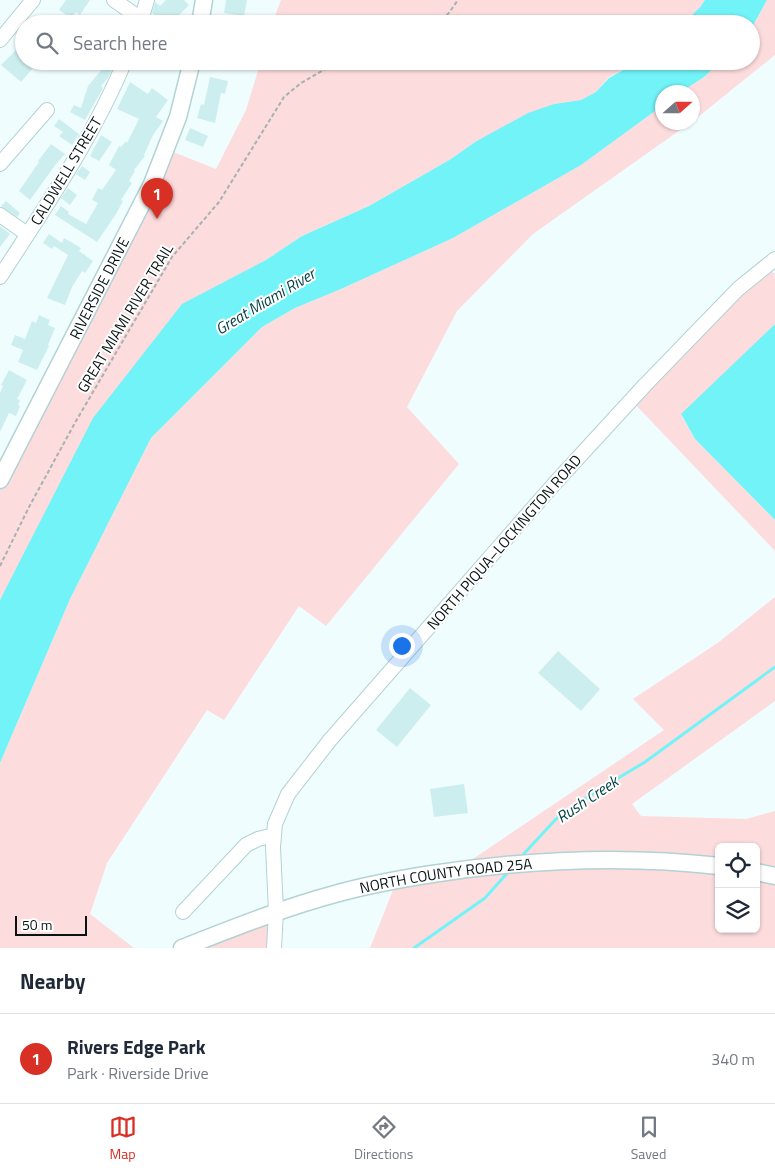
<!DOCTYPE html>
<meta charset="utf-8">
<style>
:root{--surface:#fff;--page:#f2f2f3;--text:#1f2937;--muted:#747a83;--line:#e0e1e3;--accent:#d93025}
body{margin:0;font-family:"Titillium Web",sans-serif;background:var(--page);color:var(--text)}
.controls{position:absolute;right:15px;bottom:15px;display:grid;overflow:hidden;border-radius:8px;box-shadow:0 1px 4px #0004}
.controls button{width:45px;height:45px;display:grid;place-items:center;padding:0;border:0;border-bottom:1px solid var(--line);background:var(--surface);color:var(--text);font:25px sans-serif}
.compass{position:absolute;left:655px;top:85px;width:45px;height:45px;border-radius:50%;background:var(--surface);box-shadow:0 1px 4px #0004;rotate:69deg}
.scale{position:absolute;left:15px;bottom:12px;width:72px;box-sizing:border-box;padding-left:5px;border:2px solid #081414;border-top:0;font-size:14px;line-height:18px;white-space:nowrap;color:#081414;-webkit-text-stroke:4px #fff;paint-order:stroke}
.you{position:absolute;left:401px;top:645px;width:18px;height:18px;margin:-12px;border:4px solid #fff;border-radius:50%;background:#1a73e8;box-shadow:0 0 0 8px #1a73e833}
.badge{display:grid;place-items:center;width:32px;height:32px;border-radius:50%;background:var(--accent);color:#fff;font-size:16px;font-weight:700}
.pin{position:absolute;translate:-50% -41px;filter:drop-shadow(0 1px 2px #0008)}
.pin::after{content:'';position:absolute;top:26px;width:18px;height:15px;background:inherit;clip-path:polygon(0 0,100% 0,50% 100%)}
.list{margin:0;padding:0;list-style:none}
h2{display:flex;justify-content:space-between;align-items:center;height:65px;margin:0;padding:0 20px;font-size:21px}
h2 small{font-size:16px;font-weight:400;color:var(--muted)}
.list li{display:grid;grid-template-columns:32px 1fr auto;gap:15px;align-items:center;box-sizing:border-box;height:90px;padding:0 20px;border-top:1px solid var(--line)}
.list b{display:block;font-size:19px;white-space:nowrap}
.list p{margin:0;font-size:16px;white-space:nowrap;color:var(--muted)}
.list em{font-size:16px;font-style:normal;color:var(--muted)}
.icon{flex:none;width:28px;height:28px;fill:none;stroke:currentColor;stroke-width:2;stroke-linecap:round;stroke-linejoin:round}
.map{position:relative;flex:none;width:775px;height:948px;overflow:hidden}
.search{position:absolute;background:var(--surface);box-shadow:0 1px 4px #0004;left:15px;right:15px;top:15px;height:55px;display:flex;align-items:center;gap:12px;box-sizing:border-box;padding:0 18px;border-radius:28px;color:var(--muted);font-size:19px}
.sheet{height:155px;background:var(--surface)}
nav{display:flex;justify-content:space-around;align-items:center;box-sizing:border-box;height:70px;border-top:1px solid var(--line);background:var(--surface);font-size:14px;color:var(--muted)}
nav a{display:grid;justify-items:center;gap:2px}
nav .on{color:var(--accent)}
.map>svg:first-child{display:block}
.green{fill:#fddcdd;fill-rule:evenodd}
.water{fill:#72f3f8}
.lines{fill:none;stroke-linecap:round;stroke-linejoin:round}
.stream{stroke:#72f3f8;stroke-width:3}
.building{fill:#cdeeee}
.minor-casing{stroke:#b2d2d3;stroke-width:16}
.major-casing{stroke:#b2d2d3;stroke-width:19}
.path{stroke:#a5b1b2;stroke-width:2;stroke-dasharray:4 2.5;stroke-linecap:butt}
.minor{stroke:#fff;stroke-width:14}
.major{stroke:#fff;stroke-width:16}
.labels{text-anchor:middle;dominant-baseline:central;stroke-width:4;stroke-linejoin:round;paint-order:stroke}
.street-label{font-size:15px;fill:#081414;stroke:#fff}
.water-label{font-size:16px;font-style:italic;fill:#003f41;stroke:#fff}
</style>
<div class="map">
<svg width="775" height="948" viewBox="0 0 775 948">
<rect width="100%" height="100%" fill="#f0fdfe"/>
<path class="green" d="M281 0H705L701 6 683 24H272Z
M767 0H775V55L693 121 692 92H681L704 77 721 61H751V29Z
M261 61H639L609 77 596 92 581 100 554 104 475 142 451 159 369 206 302 236 266 260 0 600V480L166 149 216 169 246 110Z
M662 106V122L690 123 533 234 457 311 407 407 459 464 326 626 299 606 224 720 207 710 107 863 90 914 134 948H0V763L70 599 151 438 262 327 295 308 341 289 453 238 581 165Z
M768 265 775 275V324L681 415 695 439 775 520V551L631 400Z
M775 597V701L632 804 641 816 746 819 775 811V948H370L397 880 455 871 664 730 633 699 719 642ZM719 847H756V929H719Z
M276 912 274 948H182Z"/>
<path class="water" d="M705 0H767L751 29V24H683L701 6Z
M639 61H721L704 77 681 92H662V106L581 165 453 238 341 289 295 308 262 327 151 438 70 599 0 763V600L93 418 182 304 266 260 302 236 369 206 451 159 475 142 528 113 554 104 581 100 596 92 609 78Z
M775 324V520L695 439 681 414Z"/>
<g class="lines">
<path class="stream" d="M520 858 556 819 595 792 645 762 775 667
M414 948 485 898 510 870"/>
</g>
<path class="building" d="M66 0H90L80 15 76 12 71 18 59 10Z
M166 0H184L189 5 176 18 183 24H167L152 13 155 2 160 6Z
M226 0H247L244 16 224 13Z
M24 42V61H39L21 82 1 65Z
M93 61H113L115 63 108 78 101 86 103 88 85 120 70 112 74 105 81 108 88 86 102 69Z
M210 77 228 81 225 94 221 93 215 123 197 118 201 104 204 105Z
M130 82 148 94 152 88 168 100 156 117 163 121 153 135 144 155 145 156 134 170 135 171 129 181 132 183 121 200 123 201 116 214 97 242 55 215 61 206 69 212 68 214 86 224 98 203 92 200 98 188 102 190 116 170 109 165 119 146 121 147 126 141 127 143 139 119 117 109Z
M59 119 79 134 72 145 59 136 63 132 54 126Z
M190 128 208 136 203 147 185 140Z
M101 135 112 142 99 161 90 156Z
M51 144 65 154 56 164 30 200 19 191 39 162 38 161Z
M82 166 90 172 85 180 76 174Z
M68 188 77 195 70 205 61 198Z
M6 201 20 213 17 217 1 206Z
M0 226 10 234 0 247Z
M49 234 62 243 64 238 81 248 79 251 93 261 85 273 82 271 72 287 65 305 47 298 68 255 54 246 52 249 43 243Z
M39 315 50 320 48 325 55 328 48 345 49 346 37 370 18 362 23 350 11 345 15 335 25 339 32 321 36 323Z
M9 370 27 380 17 399 20 400 18 405 20 406 16 416 9 413 0 432V393L3 386 1 385Z
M558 651 600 689 581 711 538 673Z
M410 688 431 705 397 747 376 730Z
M464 784 468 813 434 817 430 789Z"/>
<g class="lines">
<g class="minor-casing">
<path id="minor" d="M114 0 148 24
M140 24 147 0
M0 40 33 0
M0 164 47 110
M0 215 27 234
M0 277C45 207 93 138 125 61
M183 912 246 845 258 839 274 835
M274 948 276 912 273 847 275 824 288 794 330 740 555 483 645 385 738 289 775 259"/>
</g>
<g class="major-casing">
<g id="major">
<path d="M200 24 204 0"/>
<path id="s1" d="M0 480 152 184 178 117 192 61"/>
<path d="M756 872 775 876"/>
<path id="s2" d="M182 948C233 928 283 908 335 894 367 885 400 879 432 874 525 860 625 855 719 866"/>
</g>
</g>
<path class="path" d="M437 24 448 14 458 0
M0 566 29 507 76 421 172 257 219 202 284 97 301 83 339 61"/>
<use href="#minor" class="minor"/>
<use href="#major" class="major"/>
</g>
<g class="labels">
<g class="street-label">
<text transform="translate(66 171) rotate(-59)">CALDWELL STREET</text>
<text stroke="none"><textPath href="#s1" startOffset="216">RIVERSIDE DRIVE</textPath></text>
<text transform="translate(125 318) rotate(-59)">GREAT MIAMI RIVER TRAIL</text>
<text transform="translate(504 542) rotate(-49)">NORTH PIQUA–LOCKINGTON ROAD</text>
<text stroke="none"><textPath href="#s2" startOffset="275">NORTH COUNTY ROAD 25A</textPath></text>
</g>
<g class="water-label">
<text transform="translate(265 301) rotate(-31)">Great Miami River</text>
<text transform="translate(587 799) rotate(-34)">Rush Creek</text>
</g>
</g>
</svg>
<div class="controls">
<button><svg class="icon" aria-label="locate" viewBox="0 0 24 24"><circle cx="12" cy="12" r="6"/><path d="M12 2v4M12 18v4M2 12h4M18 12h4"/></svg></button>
<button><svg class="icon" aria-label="layers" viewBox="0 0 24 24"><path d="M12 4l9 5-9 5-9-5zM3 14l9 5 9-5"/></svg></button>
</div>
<svg class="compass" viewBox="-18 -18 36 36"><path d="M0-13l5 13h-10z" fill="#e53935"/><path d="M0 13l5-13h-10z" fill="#747a83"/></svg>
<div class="scale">50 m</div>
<div class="you"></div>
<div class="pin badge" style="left:157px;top:219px">1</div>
<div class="search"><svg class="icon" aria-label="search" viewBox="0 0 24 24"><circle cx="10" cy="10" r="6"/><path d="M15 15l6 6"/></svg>Search here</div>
</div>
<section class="sheet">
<h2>Nearby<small></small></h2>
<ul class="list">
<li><span class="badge">1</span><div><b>Rivers Edge Park</b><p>Park · Riverside Drive</p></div><em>340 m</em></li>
</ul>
</section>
<nav>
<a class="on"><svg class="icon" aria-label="map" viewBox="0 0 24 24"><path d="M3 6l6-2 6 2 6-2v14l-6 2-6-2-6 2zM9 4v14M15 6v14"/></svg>Map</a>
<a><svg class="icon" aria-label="directions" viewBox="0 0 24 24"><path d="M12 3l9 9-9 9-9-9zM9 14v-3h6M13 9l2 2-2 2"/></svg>Directions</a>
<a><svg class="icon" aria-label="saved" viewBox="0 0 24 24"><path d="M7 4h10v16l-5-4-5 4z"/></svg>Saved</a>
</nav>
